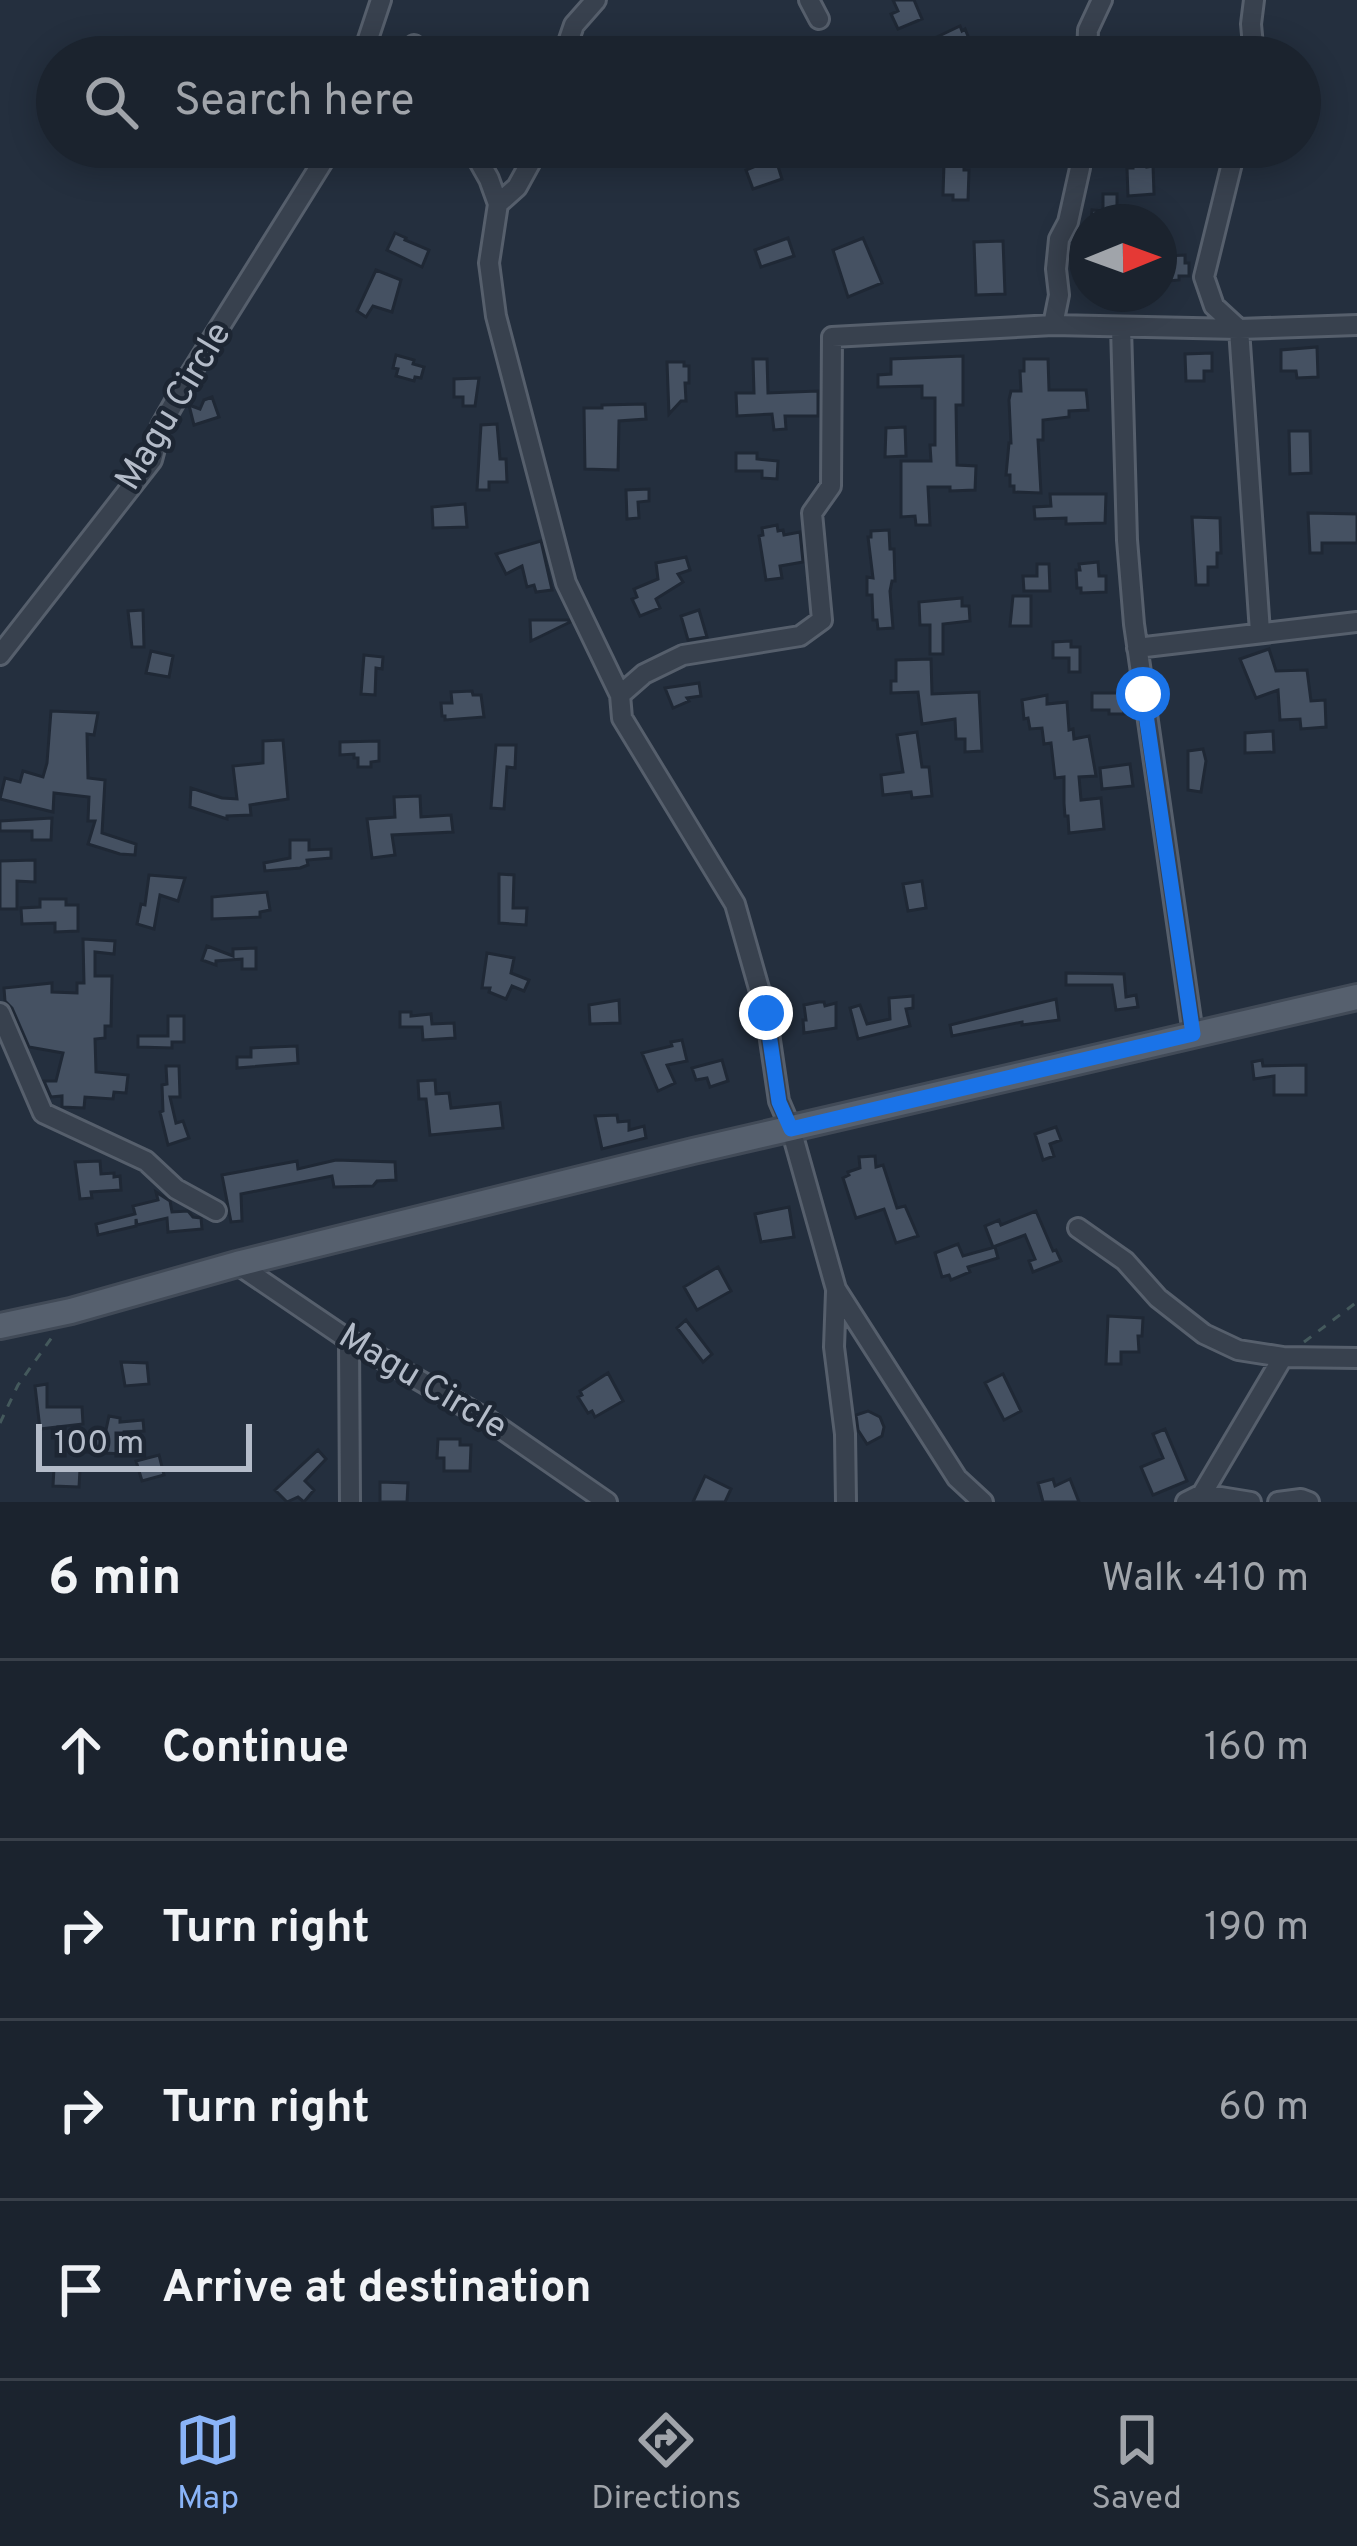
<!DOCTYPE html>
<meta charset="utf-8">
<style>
:root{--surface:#1b232e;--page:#242b36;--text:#f1f3f6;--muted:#a0a4aa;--line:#39404a;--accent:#8ab4f8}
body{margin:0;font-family:Overpass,sans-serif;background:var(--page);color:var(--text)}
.compass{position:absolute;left:1069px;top:204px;width:108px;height:108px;border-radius:50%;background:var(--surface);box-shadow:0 6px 30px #0003;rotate:89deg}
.scale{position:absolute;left:36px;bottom:30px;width:216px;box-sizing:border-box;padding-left:12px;border:6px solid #b4bcc9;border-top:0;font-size:33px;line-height:42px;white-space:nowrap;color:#b4bcc9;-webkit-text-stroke:9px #1d2633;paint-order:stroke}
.stop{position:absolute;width:36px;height:36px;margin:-27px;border:9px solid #1a73e8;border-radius:50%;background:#fff}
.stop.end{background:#1a73e8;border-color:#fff;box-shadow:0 3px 12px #0008}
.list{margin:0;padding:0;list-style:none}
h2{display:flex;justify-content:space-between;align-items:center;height:156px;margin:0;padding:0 48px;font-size:51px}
h2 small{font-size:39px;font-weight:400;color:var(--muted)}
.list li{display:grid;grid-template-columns:78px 1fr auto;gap:36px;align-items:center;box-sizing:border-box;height:180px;padding:0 48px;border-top:3px solid var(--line)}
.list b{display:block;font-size:45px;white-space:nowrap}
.list em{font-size:39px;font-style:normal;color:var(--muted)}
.icon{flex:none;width:66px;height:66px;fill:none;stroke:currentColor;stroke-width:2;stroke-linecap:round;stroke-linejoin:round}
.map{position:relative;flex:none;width:1357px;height:1502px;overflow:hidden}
.search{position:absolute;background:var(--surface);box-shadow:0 6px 30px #0003;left:36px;right:36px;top:36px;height:132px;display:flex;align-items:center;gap:30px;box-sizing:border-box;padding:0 42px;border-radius:66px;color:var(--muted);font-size:45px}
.sheet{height:876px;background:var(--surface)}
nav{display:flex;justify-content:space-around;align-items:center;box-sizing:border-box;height:168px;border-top:3px solid var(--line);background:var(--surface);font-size:33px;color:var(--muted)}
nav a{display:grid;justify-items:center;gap:6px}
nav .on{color:var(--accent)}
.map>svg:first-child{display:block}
.building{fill:#455162;stroke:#1f2835;stroke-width:3}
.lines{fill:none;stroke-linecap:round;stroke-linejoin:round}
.minor-casing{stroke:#565f6c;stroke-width:24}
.major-casing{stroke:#414a57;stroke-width:30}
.path{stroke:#44595c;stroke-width:3;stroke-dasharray:9 9;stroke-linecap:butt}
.minor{stroke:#38414e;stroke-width:18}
.major{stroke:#56606e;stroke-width:24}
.route{stroke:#1a73e8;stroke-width:15}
.labels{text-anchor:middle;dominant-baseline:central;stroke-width:9;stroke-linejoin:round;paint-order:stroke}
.street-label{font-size:36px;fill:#b4bcc9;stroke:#1d2633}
</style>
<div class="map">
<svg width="1357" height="1502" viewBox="0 0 1357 1502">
<rect width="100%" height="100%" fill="#242f3e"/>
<path class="building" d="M893 0H914L922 19 898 29 891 14 898 11Z
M960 26 962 31 965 29 970 41 943 53 937 37Z
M756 147H772L782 179 753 189 746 170 756 166Z
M1147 163V167L1153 166 1154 194 1128 196 1127 168H1133V164Z
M944 164H964V170H969L968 200H953V195H943Z
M1103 194H1117V222H1091L1092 210 1103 211Z
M395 233 406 238 405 240 429 250 422 267 387 250Z
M788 238 794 256 761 267 755 250Z
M863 238 882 283 848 297 833 250Z
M1003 241 1005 294 976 295 974 242Z
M1185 255V263H1189V276H1179V280L1168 281V276L1161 277 1160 260H1167V256Z
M376 270 401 280 392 312 373 306 366 317 357 311Z
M1317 347 1318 377 1297 378 1296 371H1281V350Z
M1212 353V371H1204V381H1186L1185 354Z
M396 355 414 360 413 364 424 367 421 378 415 377 414 381 396 376 398 369 393 368Z
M963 356V405H956L957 465 976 466 975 490 950 491V487H928L930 525H916L915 516 901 517V461H931L930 445H935V398H922V386L878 387V375L891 374V359Z
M753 359H767L768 393 818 391V416H785L786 429 774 430 772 414 737 416 736 393H754Z
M1024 359H1048L1049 390H1086L1087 398 1088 410 1069 411V417L1043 420V440H1038L1041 493 1014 492V486H1010V475H1006L1009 443H1011L1009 400 1011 391H1021L1020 371H1024Z
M667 362H684V366H689V383H685L686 401H681L669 414Z
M479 378 475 406H463V397H454V379Z
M212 397 219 417 194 425 189 405 200 409 204 400Z
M645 404 646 419 619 421 618 470 585 469 584 408H602V405Z
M497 424 500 459H506L507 482H489V490H477L481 425Z
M905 427 906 456 885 457 886 428Z
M1289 431H1310L1311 473 1290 474Z
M736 453H757V459L778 461 777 479 762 478V471H736Z
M649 489V501L638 502 639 518 627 519 626 490Z
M1050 494H1106L1105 523 1066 524V518L1035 519 1034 507 1051 506Z
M465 504 467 527 433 528 432 507Z
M1308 513 1357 514V543H1322V553H1310Z
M1192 517 1220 518 1221 553H1217V567H1208V585H1196Z
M777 525 778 531 783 530 784 535 800 532 803 562 780 566 782 578 766 580 759 536 763 535 762 528Z
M889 530 890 549H894L895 581H892L890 591 893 628 878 629 877 620H873L872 595H867V577L873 578 868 537H871V531Z
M541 541 552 590 536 592 534 585 527 587 522 566 506 574 496 554Z
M686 557 690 570 678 574 683 582 659 597 656 599 660 608 640 616 632 599 637 597 634 589 658 579 656 563Z
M1098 562 1099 576H1106V592L1081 593V588H1077L1076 570H1080L1079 564Z
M1037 564H1049L1050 591H1024L1023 576H1037Z
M1013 596H1031V626H1010Z
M962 598V606H969L970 621 943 624V654H930V625H920L919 602Z
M143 610 144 647H132L128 611Z
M699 610 707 637 688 640 681 616Z
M530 620H569L570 622 531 641Z
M1071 641V647H1080V672H1069V658H1053V642Z
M1269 649 1276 671 1307 670 1311 701 1325 700 1326 727 1301 729 1300 719 1280 720 1278 690 1256 698 1240 659Z
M151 651 173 656 169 677 146 673Z
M364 655 383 657 382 669 376 668 375 695 361 694Z
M931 659 932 694 979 692 982 751 965 752V739H956L955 719 922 724 918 692 891 693V681H896V660Z
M699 683 701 696 687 698 689 701 673 708 665 688Z
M472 691 473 695H481L484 717 445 720V716H442L441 703H452L451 692Z
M1092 693H1124V714H1109V710H1092Z
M1047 695V704L1067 702 1069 730 1073 729 1074 739 1089 736 1096 776 1079 777 1081 800 1101 798 1104 829 1069 833 1068 816H1065L1064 803V777L1055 778 1051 743 1044 744 1042 728 1030 729 1028 718 1024 719 1022 700Z
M51 711 98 713 94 735 87 734 88 778 105 780 102 833 136 844 135 855 120 854 88 844 95 821H88L89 797 54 793 53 812 0 799 5 778 20 782 23 771 43 777 47 763Z
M1273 731 1274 752 1245 753V733Z
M917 732 922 767H929L932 796 912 798 911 792 883 795 881 775 903 772 897 735Z
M283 740 288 799 250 805 251 815 227 816V819L190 807 191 788 222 798 237 799 233 766 263 763V741Z
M379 741V761L371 762V767H358V758H354V754L340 755V742Z
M496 745H516L515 768 507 767 504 809 491 808Z
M1203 749 1206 761 1201 792 1188 790V751Z
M1130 764 1133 786 1102 789 1100 768Z
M420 796 421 817 451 815 453 832 392 835 395 855 372 858 367 819 395 817 394 797Z
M52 818 51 840H32V831H0V821Z
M290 840H309V850L331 849V858L307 860 308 865 300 868 265 871 264 863 290 858Z
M35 860V882L17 881V909H0V861Z
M499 874 514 875 513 908H527L526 925 499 923Z
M149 875 185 878 178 901 160 895 154 929 137 924 141 904 145 905Z
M922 881 926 908 908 911 903 884Z
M267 892 270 910 260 912V917L212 919V897Z
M40 899H66V905H78V931L55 932V923L22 924 21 908 40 907Z
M83 939 115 941 114 954 95 952V976H112L111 1026H105V1038L95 1039 96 1072 128 1075 126 1093 114 1092 113 1099 85 1097 84 1108 62 1107V1096L51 1097 44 1081H56L63 1053 29 1047 12 1008 5 1001 4 988 52 983V992L77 993V983H84Z
M207 946 233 956V949L256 948V969H242V959L216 961V965L202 960Z
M487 953 514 958 511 973 529 980 524 991 512 986 506 999 489 992 490 988H482Z
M1066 973 1124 974 1126 997 1136 995 1138 1007 1116 1010 1112 985H1066Z
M913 996V1008L906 1009 910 1026 858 1039 850 1008 860 1005 867 1024 890 1019 889 998Z
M1056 999 1059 1020 1022 1025V1022L952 1036 950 1025Z
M619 1000 620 1023 590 1024 589 1005Z
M819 1002H824L825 1006 836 1003V1028L804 1033 803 1020H806L804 1005Z
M400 1012H411V1016L431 1014 432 1024 454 1023 455 1038 423 1040 422 1027H400Z
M168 1016H184V1042H172V1048L138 1047V1036H168Z
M682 1040 687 1061 667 1065 675 1083 658 1091 642 1053 672 1046 671 1042Z
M297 1046 298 1063 237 1068V1057H251V1048Z
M722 1060 728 1081 710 1087 707 1078 696 1080 692 1068Z
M1262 1060 1263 1066 1306 1065V1095H1274V1076L1254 1079 1252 1062Z
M166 1066H179L180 1097H170L176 1123 183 1121 189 1138 168 1145 160 1112 163 1111 162 1085 167 1084Z
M435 1080 436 1094 449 1093 451 1108 500 1103 503 1128 430 1135 426 1099H419L418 1081Z
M617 1115 618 1122 629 1121V1130L644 1126 646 1138 602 1149 595 1116Z
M1056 1127 1061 1140 1050 1144 1054 1156 1043 1160 1035 1134Z
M875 1156 876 1167 883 1165 897 1208 905 1206 918 1236 896 1243 884 1209 856 1218 843 1178 849 1175 848 1172 860 1168 859 1157Z
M336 1160 395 1162 396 1180 377 1181 373 1186 334 1187 332 1176 241 1194 242 1221 231 1222 222 1175 297 1161 298 1169Z
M100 1161 101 1174 114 1173V1177L120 1176 121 1190 91 1192 92 1198 80 1199 75 1162Z
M156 1192 170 1201 172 1212 188 1211 193 1217 201 1218 202 1229 168 1232 167 1218 137 1225 136 1219V1226L98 1235 96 1224 135 1214 133 1206 158 1200Z
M789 1207 794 1237 761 1242 755 1214Z
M1036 1211 1053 1251 1056 1250 1061 1261 1033 1272 1029 1261 1035 1259 1025 1235 993 1247 985 1226 999 1220 1001 1225Z
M958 1244 963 1256 995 1247 998 1258 968 1267 970 1272 951 1280 949 1275 942 1277 935 1253Z
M718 1267 731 1291 697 1310 684 1287Z
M1108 1316 1143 1318 1142 1336H1138L1139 1352H1121V1364H1106Z
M686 1320 712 1354 703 1362 677 1328Z
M121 1362 147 1363 149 1384 125 1386Z
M608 1373 623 1401 595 1417 592 1411 588 1413 578 1397 582 1395 580 1391Z
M1003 1374 1021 1411 1004 1420 985 1383Z
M47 1384V1407H82L83 1424 40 1429 35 1386Z
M868 1411 880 1417 884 1427 882 1436 867 1444 858 1430 856 1415Z
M109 1416 120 1418V1422L143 1420 144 1431 124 1432 122 1454 87 1452 88 1437 104 1439Z
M1165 1429 1187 1481 1153 1495 1141 1467 1163 1458 1153 1434Z
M438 1439H460V1445H471L470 1471H444V1458H437Z
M318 1450 326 1459 305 1481 314 1490 304 1502 298 1497 287 1502 275 1490Z
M159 1455 164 1475 142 1481 136 1461Z
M54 1468 80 1469 79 1487 53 1486Z
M705 1476 731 1489 725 1502H693Z
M1053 1479 1055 1486 1070 1479 1079 1502H1043L1038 1483Z
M380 1482 408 1483 407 1502H380Z"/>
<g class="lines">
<g class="minor-casing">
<path id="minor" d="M809 0 819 19
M414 45 421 57
M362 57 381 0
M563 57 574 25 596 0
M1087 57 1088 30 1102 0
M1254 57 1251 24 1254 0
M471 147 489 179 498 204
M539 147 517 187 498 204 489 263 496 316 566 583 620 695 622 718 735 904 766 1013 779 1101 791 1129 836 1289 957 1478 983 1502
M1236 147 1204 277 1214 306 1239 329 1260 632
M1053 325 1059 295 1056 269 1059 239 1068 222 1080 168V147
M1121 327 1127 540 1134 624 1193 1034
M1137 648 1357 622
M0 655 152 460 161 426 191 373 332 147
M620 695 644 674 683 655 800 636 822 620 812 513 831 486 832 337 1053 325 1239 329 1357 325
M0 1013 43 1113 146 1161 176 1189 216 1211
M1078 1228 1125 1261 1158 1298 1204 1334 1238 1350 1283 1357 1357 1358
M237 1264 349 1340 490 1421 607 1502
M836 1292 834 1347 845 1434 846 1502
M349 1340 350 1502
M1202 1494 1251 1502
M1186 1502 1202 1494 1283 1357
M1278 1502 1301 1499 1309 1502"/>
</g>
<g class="major-casing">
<path id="major" d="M0 1326 71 1311 237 1264 693 1151 1357 997"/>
</g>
<path class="path" d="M1304 1342 1357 1302
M0 1423 18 1385 55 1333"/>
<use href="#minor" class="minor"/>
<use href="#major" class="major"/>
</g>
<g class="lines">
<path class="route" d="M766 1013 779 1102 791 1129 1193 1034 1143 694"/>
</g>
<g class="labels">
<g class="street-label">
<text transform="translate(175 407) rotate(-59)">Magu Circle</text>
<text transform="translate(422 1383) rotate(31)">Magu Circle</text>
</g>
</g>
</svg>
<svg class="compass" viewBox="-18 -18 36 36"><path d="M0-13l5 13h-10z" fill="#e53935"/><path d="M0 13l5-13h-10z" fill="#a0a4aa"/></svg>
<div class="scale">100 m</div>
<div class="stop" style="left:1143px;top:694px"></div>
<div class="stop end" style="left:766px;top:1013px"></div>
<div class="search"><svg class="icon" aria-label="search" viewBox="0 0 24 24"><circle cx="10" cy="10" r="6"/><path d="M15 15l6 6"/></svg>Search here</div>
</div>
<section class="sheet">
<h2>6 min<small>Walk · 410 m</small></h2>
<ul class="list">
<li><svg class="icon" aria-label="ahead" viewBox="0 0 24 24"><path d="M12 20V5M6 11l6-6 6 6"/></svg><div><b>Continue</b></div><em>160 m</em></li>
<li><svg class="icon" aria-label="right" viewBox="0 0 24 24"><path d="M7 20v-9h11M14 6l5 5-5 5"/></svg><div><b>Turn right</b></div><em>190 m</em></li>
<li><svg class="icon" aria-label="right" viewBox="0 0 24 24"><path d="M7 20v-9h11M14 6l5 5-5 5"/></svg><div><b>Turn right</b></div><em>60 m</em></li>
<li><svg class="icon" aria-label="arrive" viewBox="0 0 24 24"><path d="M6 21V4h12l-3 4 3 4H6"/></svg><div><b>Arrive at destination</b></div></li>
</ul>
</section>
<nav>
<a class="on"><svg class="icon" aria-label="map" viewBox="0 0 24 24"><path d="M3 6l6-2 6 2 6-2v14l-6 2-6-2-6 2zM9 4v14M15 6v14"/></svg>Map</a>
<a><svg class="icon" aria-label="directions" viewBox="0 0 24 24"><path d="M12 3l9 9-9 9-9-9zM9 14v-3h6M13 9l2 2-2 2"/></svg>Directions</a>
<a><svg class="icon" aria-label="saved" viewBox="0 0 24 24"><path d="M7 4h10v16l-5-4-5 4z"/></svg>Saved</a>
</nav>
